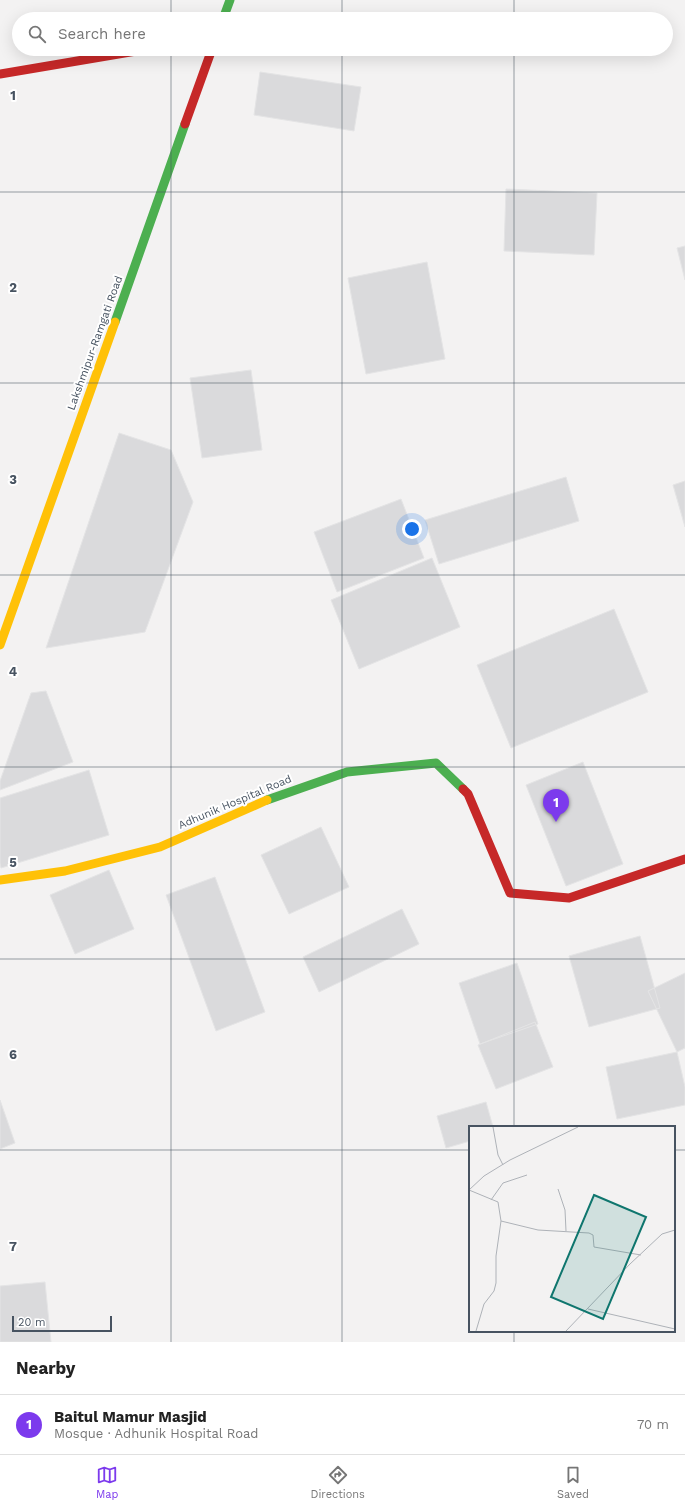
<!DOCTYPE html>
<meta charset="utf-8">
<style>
:root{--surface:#fff;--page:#f6f6f6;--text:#222;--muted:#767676;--line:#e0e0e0;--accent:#7c3aed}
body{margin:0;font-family:"Work Sans",sans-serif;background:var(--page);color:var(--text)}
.scale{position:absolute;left:12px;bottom:10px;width:100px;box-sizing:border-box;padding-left:4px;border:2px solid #475361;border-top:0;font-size:11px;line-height:14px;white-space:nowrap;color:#475361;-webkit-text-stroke:3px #fff;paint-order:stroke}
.you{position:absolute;left:412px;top:529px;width:14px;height:14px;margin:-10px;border:3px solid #fff;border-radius:50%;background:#1a73e8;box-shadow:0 0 0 6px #1a73e833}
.badge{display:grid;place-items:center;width:26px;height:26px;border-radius:50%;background:var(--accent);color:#fff;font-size:13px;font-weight:700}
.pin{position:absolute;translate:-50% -33px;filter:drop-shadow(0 1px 2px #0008)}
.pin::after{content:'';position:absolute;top:21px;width:14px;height:12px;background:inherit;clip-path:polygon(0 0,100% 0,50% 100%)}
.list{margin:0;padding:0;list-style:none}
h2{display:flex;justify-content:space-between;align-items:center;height:52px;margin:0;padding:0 16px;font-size:17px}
h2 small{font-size:13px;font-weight:400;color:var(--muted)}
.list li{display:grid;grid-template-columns:26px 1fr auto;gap:12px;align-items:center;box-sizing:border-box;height:60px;padding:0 16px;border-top:1px solid var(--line)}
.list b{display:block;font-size:15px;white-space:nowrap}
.list p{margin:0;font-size:13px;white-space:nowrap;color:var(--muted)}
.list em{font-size:13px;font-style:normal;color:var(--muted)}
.icon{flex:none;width:22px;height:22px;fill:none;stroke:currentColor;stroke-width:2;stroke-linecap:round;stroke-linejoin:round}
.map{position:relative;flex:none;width:685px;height:1342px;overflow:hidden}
.search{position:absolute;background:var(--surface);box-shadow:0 4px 16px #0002;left:12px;right:12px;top:12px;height:44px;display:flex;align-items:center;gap:10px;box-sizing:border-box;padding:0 14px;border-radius:22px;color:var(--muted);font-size:15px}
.sheet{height:112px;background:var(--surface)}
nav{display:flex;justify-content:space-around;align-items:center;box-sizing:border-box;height:56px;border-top:1px solid var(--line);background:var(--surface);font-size:11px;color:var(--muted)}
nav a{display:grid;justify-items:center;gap:2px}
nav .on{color:var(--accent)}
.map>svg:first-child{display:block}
.building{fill:#dadadc;stroke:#e4e4e5}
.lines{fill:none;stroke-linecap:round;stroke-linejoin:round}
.fast{stroke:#4caf50;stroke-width:9}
.slow{stroke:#ffc107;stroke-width:9}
.jam{stroke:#c62828;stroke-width:9}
.grid{fill:none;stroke:#475361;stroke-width:1;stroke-opacity:0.55}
.labels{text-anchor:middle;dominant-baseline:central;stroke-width:4;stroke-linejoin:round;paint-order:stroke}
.street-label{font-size:11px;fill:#475361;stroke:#fff}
.inset-road{fill:none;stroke:#aeb2b8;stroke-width:1}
.view{fill:#0f766e;fill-opacity:0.15;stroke:#0f766e;stroke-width:2}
.inset-edge{fill:none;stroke:#475361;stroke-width:2}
.grid-label{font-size:13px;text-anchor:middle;font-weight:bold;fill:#475361;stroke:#fff;stroke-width:4;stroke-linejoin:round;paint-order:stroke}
</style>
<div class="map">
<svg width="685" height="1342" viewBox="0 0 685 1342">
<rect width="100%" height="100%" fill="#f3f2f2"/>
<path class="building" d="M260 72 361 87 354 131 254 115Z
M506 189 597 193 594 255 504 251Z
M685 246V280L677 248Z
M427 262 445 359 366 374 348 278Z
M251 370 262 450 202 458 190 378Z
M119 433 171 450 193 502 145 632 46 648Z
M566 477 579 521 439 564 425 520Z
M685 481V527L673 485Z
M401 499 424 558 337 592 314 532Z
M432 558 460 627 359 669 331 600Z
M614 609 648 692 511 748 477 665Z
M46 691 73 762 0 790V781L31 693Z
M583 762 623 864 566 886 526 785Z
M89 770 109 835 1 868 0 863V798Z
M321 827 349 887 289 914 261 855Z
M109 870 134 929 75 954 50 895Z
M215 877 265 1012 216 1031 166 895Z
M402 909 419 944 319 992 303 957Z
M640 936 660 1008 589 1027 569 956Z
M517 963 538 1024 480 1044 459 983Z
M685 973V1048L677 1052 648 991Z
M535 1022 553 1067 496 1089 478 1045Z
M677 1052 685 1087V1105L617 1119 606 1067Z
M0 1100 15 1143 0 1149Z
M486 1102 493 1127H470V1141L446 1148 437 1116Z
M45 1282 51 1342H0V1286Z"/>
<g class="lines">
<path class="fast" d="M223 19 230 0
M115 322 185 124
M267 800 347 772 436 763 463 789"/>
<path class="slow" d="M0 645 115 322
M0 880 65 871 160 847 267 800"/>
<path class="jam" d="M0 74 148 49
M185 124 212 49
M463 789 468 794 510 893 569 898 685 859"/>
</g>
<path class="grid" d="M171 0V19M342 0V19M514 0V19M171 49V1342M342 49V1342M514 49V1127M0 192H685M0 383H685M0 575H685M0 767H685M0 959H685M0 1150H470M674 1150H685M514 1331V1342"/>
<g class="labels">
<g class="street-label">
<text transform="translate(95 343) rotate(-70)">Lakshmipur-Ramgati Road</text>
<text transform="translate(235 802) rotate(-23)">Adhunik Hospital Road</text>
</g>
</g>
<g transform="translate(469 1126)">
<rect width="206" height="206" fill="#f3f2f2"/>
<path class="inset-road" d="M24 1 29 29 34 39M89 63 96 84 97 105M0 64 29 76 32 95 69 104 120 107 124 109 125 121 172 129M0 64 15 50 41 34 109 1M22 74 34 57 58 49M119 183 206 203M7 205 15 178 25 165 27 157V130L32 95M97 205 161 138 193 108 206 104"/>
<path class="view" d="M125 69 177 91 134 193 82 171Z"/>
<rect width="206" height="206" class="inset-edge"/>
</g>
<g class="grid-label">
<text x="13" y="100">1</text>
<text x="13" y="292">2</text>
<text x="13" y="484">3</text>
<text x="13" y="676">4</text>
<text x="13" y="867">5</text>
<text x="13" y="1059">6</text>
<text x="13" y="1251">7</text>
</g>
</svg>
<div class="scale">20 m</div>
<div class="you"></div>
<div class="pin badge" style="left:556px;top:822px">1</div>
<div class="search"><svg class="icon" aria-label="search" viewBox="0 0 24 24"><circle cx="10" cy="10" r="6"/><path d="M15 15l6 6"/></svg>Search here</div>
</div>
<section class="sheet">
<h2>Nearby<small></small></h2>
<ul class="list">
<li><span class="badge">1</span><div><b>Baitul Mamur Masjid</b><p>Mosque · Adhunik Hospital Road</p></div><em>70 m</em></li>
</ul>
</section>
<nav>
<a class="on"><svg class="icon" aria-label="map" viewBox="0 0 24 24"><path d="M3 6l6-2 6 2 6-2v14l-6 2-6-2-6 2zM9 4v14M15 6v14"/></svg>Map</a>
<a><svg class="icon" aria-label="directions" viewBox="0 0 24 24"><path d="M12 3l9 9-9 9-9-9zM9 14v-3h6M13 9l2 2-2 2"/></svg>Directions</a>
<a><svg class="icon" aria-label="saved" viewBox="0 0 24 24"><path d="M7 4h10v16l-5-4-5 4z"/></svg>Saved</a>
</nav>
